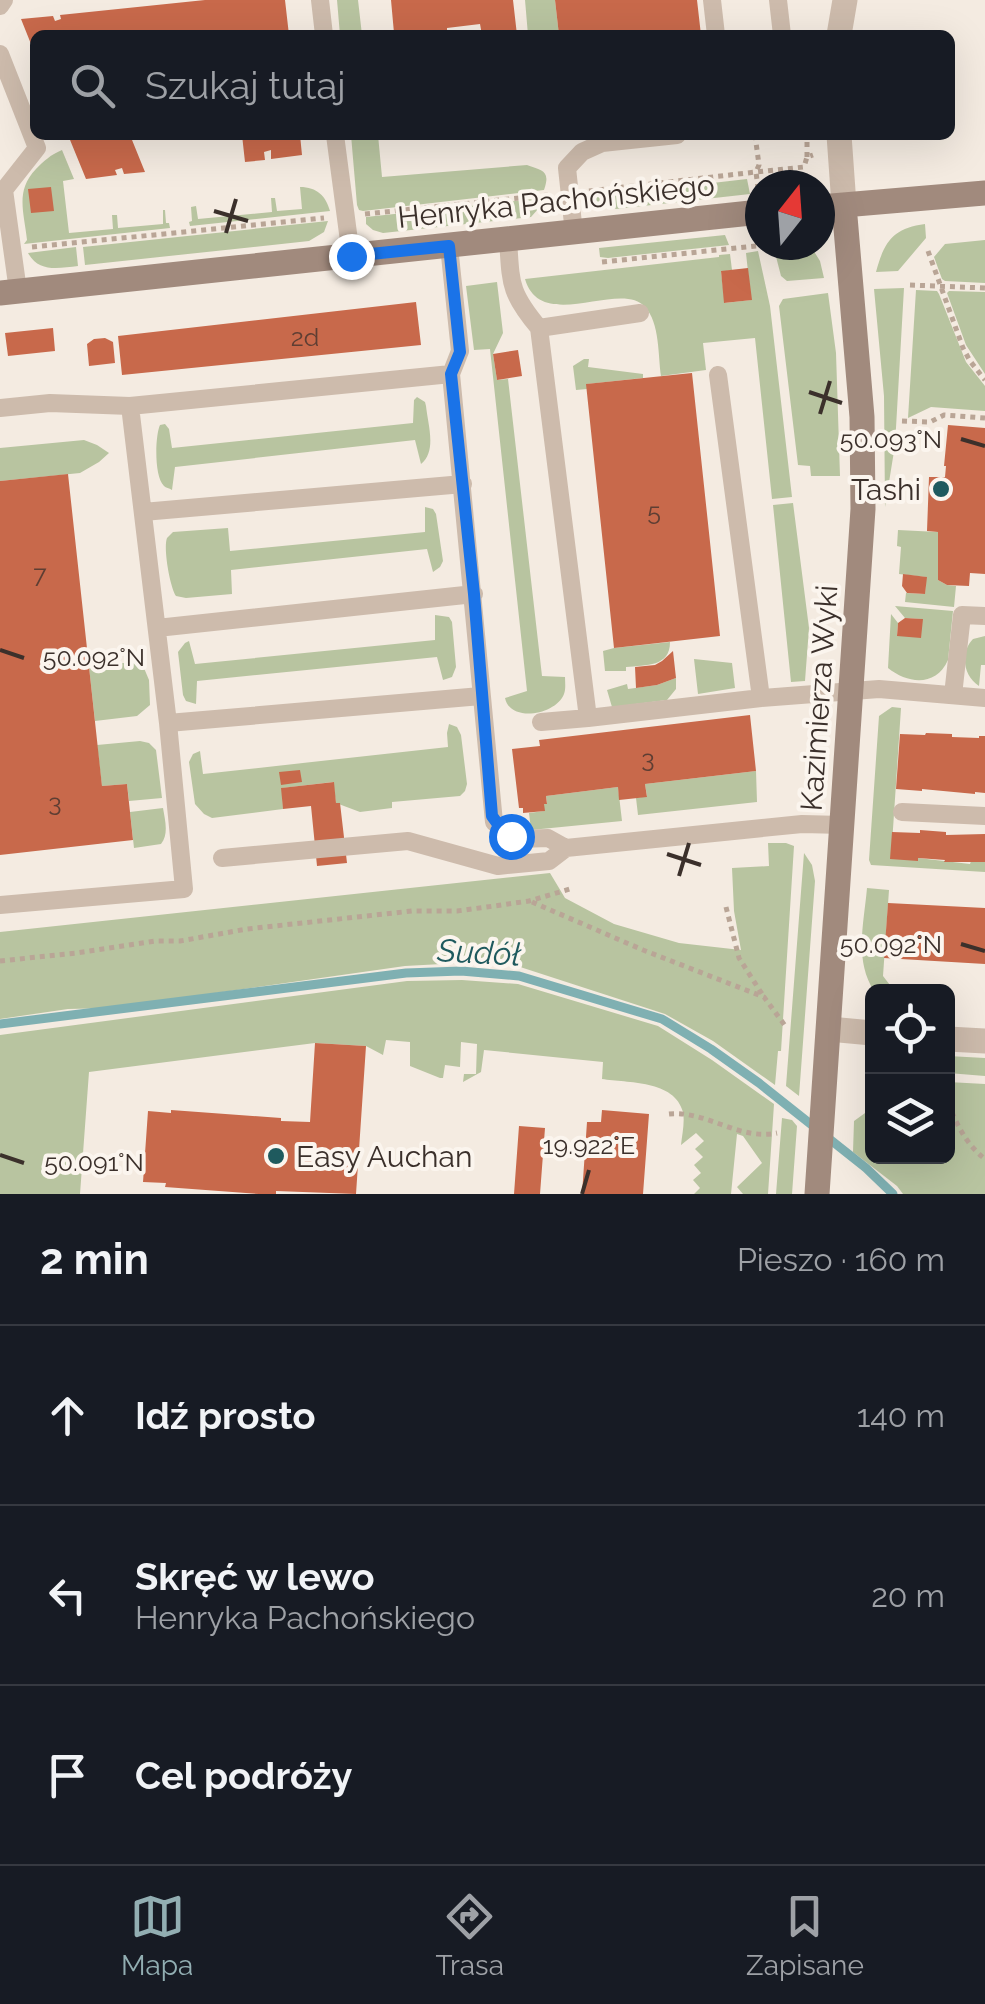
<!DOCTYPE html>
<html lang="pl">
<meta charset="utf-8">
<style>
:root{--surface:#171b24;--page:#242831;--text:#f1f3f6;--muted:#9ea1a6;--line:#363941;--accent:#92aeb2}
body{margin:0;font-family:Raleway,sans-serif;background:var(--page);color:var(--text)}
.controls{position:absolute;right:30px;bottom:30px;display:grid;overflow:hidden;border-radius:15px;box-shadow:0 10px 40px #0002}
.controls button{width:90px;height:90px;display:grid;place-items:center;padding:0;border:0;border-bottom:2px solid var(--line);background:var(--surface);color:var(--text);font:50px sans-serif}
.compass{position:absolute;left:745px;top:170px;width:90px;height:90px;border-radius:50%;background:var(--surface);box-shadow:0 10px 40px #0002;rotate:17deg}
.stop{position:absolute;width:30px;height:30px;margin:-22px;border:8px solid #1a73e8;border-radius:50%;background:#fff}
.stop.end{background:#1a73e8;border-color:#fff;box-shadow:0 2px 10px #0008}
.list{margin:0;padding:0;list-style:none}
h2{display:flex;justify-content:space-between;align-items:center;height:130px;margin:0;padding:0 40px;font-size:42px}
h2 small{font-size:32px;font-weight:400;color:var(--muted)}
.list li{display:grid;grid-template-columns:65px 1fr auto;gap:30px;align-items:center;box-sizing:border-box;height:180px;padding:0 40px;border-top:2px solid var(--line)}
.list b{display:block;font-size:38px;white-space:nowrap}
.list p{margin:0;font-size:32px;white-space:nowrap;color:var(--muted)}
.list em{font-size:32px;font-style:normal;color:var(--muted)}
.icon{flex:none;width:55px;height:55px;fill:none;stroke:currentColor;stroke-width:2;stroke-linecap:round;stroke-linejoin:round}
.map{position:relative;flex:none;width:985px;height:1194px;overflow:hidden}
.search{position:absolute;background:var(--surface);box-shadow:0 10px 40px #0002;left:30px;right:30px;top:30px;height:110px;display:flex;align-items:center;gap:25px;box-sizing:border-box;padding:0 35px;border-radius:15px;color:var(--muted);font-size:38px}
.sheet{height:670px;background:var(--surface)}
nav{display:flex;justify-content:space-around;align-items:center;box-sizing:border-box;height:140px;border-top:2px solid var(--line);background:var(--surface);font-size:28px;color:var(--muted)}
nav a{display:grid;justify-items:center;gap:5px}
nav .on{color:var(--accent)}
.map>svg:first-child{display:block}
.green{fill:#b8c4a0}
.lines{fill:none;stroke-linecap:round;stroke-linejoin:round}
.stream{stroke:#7fb0b2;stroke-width:9}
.building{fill:#c8694b}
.path{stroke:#b9a596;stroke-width:5;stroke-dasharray:5 5;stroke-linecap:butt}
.lane{stroke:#cdbbac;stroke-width:18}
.street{stroke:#cdbbac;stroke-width:25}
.secondary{stroke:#a18a7d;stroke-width:25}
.route{stroke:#1a73e8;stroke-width:12}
.ticks{fill:none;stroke:#3b302b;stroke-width:4}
.poi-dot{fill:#1f5a5e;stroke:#fbf5ee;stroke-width:4}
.labels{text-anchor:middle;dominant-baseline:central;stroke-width:8;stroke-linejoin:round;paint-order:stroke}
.number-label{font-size:25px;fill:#5e3e33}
.street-label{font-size:30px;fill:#3b302b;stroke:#fbf5ee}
.poi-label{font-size:30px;fill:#3b302b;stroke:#fbf5ee;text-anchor:end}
.water-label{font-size:32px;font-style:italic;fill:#1f5a5e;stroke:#fbf5ee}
.ticks-label{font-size:25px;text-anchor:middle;fill:#3b302b;stroke:#fbf5ee;stroke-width:8;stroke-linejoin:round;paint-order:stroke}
</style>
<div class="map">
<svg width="985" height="1194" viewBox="0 0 985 1194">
<rect width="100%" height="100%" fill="#f4ebe1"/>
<path class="green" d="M337 0H358L362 35H340Z
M525 0H555L559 35H528Z
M351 135H378L382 177 527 165C542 171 551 170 544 190L363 211 359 210 357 205Z
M62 150 74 179 63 181 69 233 113 229 112 215H117L118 228 163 224V210H165L166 223H169L170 228 24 244 27 240C24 212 15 191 36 169 44 161 50 155 62 150Z
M747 179 750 194 616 209 600 204 591 197Z
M300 187C317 187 326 196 330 211L190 226 189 222 192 221 191 207 196 206 198 219 272 212 271 198H275L277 211 302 209Z
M544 198 539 208 531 217 383 233 373 230 366 224V217Z
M328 221 324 232 309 241 85 265 83 247Z
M925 224 926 238 898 271 876 272C884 242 893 228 925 224Z
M725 235 729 245 608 258 600 257 599 248Z
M985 240V283L945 281 942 279 934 257 945 244Z
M773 245H810L820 261 824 278 787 281 781 276Z
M76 247 78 266C59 268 39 273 28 253Z
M758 251 770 306 792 497 772 499 755 338 703 343 706 370 661 376C658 356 660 323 645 307 621 279 541 334 525 279L719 257V255L730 254 732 270 721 272 725 303 751 300 746 253Z
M497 282 503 333 493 354 497 380 508 379 542 676 565 677C565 682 566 689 564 694 556 715 510 723 505 698L527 691 490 349 474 350 466 286Z
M904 288 895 445 885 507 884 396 874 289Z
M916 290 937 291 939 294 966 362 985 386V411L931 407 908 418Z
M949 291 985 292V374L966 345 947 293Z
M828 293 836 353 840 476H811L810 466 798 465 779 306 783 299Z
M584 359H589L588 367 643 374V378L587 384V389L576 390 573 366Z
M417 397 425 402 426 406C428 425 437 451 421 464L415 440 175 467 172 490C169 488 166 488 164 486 154 477 155 436 160 425L165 424 169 429 172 448 413 423 414 400Z
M84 440 97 445 109 453 99 462 80 473 0 481V448Z
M793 503 809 628 805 681 791 682 773 505Z
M425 507 433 509 436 514 443 561 440 567 433 572 427 549 231 570 232 594 186 598 176 596C170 587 163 548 167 538 169 536 171 534 173 532L228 528 230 551 425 532Z
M898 530 938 532V580L947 585 956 586 954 607 905 602 906 593 925 594 926 577 899 574 901 547 897 546Z
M895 606 953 611 948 660C936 687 908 684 888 668L891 614 898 623 897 635 922 619 905 618Z
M435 615 449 617 452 622 456 667 452 677 443 680 437 657 197 681 196 704 186 701 183 695 178 652 185 643 189 641 195 664 435 640Z
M985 636V665H981L979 686C963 676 960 652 973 639Z
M670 642C670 667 646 665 626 667V671H605L603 651 614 648Z
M694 659 732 663 735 688 698 694Z
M141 661 149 680 150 705 137 716 95 721 89 667Z
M676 678V689L667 700 612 707 607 690 627 684 628 689 657 685Z
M892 707 901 708 891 859 918 858 970 864 971 861 985 862V872L871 865 869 860 879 716Z
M449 724 457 727 461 735 467 784 465 791 460 796 392 802V808L360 812 336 803 333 782 282 788 283 809 212 818 204 814 195 804 189 762 193 754 200 751 203 774 448 747 447 733Z
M140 741 149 743 156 750 162 798 129 801 127 784 102 786 97 745Z
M756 771 757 802 638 815 636 798 647 796 645 784Z
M618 787 622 821 531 830 529 813 544 811V804L547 803 546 796Z
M163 808C165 820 169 834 161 844L134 848 130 812Z
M768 843H786L794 846 781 1051H778L775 1085 713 1041 665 1014 514 965 460 963 405 966 111 1008 68 1009 0 1019V932L550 873 565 898 614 924 679 943 741 950 734 911 732 868 769 866Z
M804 853 812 865 815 881 799 1096 786 1086Z
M867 888 889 890 883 976 893 989 920 991H874C854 960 864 923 867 888Z
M462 980 518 984 658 1026 712 1060 774 1104 768 1194H743L737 1187 762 1163 743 1136 737 1134 731 1194H694L700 1188 693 1180 701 1173 694 1165 703 1157 695 1149 704 1141 696 1133 681 1145C682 1135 685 1122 683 1112 675 1080 627 1083 602 1079L603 1062 484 1050 481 1072 463 1082 464 1074H476L477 1044 461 1042 460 1067 445 1065 443 1078H440L410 1066V1042L386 1040 383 1055 366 1046 315 1043 89 1072 80 1194H0V1035L407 981Z
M948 1056 985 1058V1076L948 1073Z
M948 1082 985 1084V1194H903L897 1186 853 1152 854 1121 872 1108V1156H948Z
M782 1118 792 1120 797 1126 792 1194H776Z"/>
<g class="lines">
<path class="stream" d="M0 1024 406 973 461 971 519 976 662 1019 711 1049 759 1083 866 1168 893 1194"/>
</g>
<path class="building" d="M205 0H285L289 35H35V54L21 19 53 16 55 21 61 19 60 15Z
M391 0H513L517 35H482L480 24 447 28V35L394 33Z
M555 0H697L701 35H559Z
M68 135H130L145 172 124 174 122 168 115 170 117 175 86 179Z
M242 135H300L302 155 271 159V150L264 152 265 160 245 162Z
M51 187 54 211 31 213 28 189Z
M748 268 752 300 724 303 721 271Z
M416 302 421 345 122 375 118 336Z
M53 328 55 351 8 356 5 333Z
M105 338 113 342 115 363 89 366 87 344 94 339Z
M518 350 522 376 497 380 493 354Z
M692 373 720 636 614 648 586 384Z
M948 425 985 428V574L970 573 969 586 947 585 938 580V532L927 531 929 477H945L946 466H944Z
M68 474 102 786 127 784 133 840 0 855V481Z
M903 574 927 577 925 594 907 593 902 586Z
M905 618 923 619 921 638 897 636 898 623Z
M673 651 676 678 657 685 636 688 635 667 655 665 662 661Z
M750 715 756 771 645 784 647 797 619 800 618 787 546 796 547 804H544L545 811 523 813V808H519L512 749 540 746 539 740Z
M926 733 952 734V737L979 738V736H985V793L975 792V794L922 789V791L896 789 900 734 925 735Z
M300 770 302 782 281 785 279 772Z
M334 782 336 803H340L347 863 317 866 311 806 283 809 281 788Z
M920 830 946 832V835L985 834V862H944L945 860 918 858V861L890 859 892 832 920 833Z
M888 903 985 908V964L884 958Z
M315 1043 366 1046 356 1194 276 1191V1194H259L165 1187 166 1183 143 1182 148 1111 171 1113V1110L281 1118V1121L310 1122Z
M602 1110 649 1114 643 1194H582L587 1122H601Z
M519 1126 545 1128 540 1194H514Z"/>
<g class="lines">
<path class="path" d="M755 135 759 165 756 172 804 167 807 157 813 155
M807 157V135
M589 191 756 172 758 188
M365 214 548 195
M32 247 324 218
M928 251 963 348 970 361 985 380
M602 262 765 245
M910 285 985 288
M902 421 930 422 944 415 985 418
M532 902 643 950 764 997 786 1027
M726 907 739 958 762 994
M0 961 76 953 156 941H180L247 929 412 911H457L494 906 529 901 570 889
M948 1103C957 1125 966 1144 985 1159
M669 1114C706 1110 739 1141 777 1133"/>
<path class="lane" d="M320 0 324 35
M712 0 716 35
M778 0 782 35
M0 6 4 0
M0 54 37 148 4 190 18 291
M335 135 351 256
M574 233 567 168 582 152 602 143 677 135
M508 239C511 284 509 292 539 328L588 718 761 698
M449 246 460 351 451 374 494 822 505 832 519 839 548 838 566 848 802 824 843 825
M539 328 640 313
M718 375 761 698 879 689 985 698
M130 406 168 723
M0 408 50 403 130 406 451 374
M143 512 463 484
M157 628 474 594
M953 695 962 615 985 616
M541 722 588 718
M902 812 985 816
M222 858 408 841 498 866 549 861 566 848
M0 905 184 889 168 723 481 696"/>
<path class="street" d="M839 35 845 0
M839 135 844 205
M829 1029 872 1033
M948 1039 985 1041"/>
<path class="secondary" d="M820 207 985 193
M0 293 760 212
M817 1194 863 509 862 417 844 205"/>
</g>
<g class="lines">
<path class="route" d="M351 256 449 246 460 352 451 374 474 594 492 816 500 827 511 836"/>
</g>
<path class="ticks" d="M214 211 248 221M226 233 236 199M809 392 842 403M820 414 830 381M961 439 985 446M0 650 24 658M667 854 701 865M679 876 689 843M961 944 985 951M0 1155 24 1163M582 1194 589 1170"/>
<g class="poi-dot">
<circle cx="941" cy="489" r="10"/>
<circle cx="276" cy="1156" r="10"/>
</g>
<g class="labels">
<g class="number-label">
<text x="305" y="337">2d</text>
<text x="654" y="511">5</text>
<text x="40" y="574">7</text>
<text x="648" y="758">3</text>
<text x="55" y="802">3</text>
</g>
<g class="street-label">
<text transform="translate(556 201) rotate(-6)">Henryka Pachońskiego</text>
<text transform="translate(819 698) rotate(-86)">Kazimierza Wyki</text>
</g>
<g class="poi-label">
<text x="921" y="489">Tashi</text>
<text x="296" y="1156" text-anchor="start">Easy Auchan</text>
</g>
<g class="water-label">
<text transform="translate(479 952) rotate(3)">Sudół</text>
</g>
</g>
<g class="ticks-label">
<text x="891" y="448">50.093°N</text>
<text x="94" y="666">50.092°N</text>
<text x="891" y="953">50.092°N</text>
<text x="589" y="1154">19.922°E</text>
<text x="94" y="1171">50.091°N</text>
</g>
</svg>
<div class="controls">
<button><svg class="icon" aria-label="locate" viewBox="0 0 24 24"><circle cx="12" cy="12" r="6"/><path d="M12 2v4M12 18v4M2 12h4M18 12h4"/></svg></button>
<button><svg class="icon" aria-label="layers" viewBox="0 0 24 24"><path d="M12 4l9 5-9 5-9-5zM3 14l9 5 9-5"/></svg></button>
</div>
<svg class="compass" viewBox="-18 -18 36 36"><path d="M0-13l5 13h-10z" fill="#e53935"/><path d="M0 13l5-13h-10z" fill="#9ea1a6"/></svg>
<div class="stop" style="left:511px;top:836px"></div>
<div class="stop end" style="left:351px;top:256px"></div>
<div class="search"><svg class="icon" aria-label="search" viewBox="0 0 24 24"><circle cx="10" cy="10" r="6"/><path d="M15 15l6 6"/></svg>Szukaj tutaj</div>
</div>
<section class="sheet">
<h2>2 min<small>Pieszo · 160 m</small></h2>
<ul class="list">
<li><svg class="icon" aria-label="ahead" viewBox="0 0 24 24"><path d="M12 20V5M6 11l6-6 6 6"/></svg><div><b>Idź prosto</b></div><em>140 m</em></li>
<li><svg class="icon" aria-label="left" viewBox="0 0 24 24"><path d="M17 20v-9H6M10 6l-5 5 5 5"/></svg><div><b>Skręć w lewo</b><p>Henryka Pachońskiego</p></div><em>20 m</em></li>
<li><svg class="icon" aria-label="arrive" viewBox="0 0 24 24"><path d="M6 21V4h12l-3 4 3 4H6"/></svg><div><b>Cel podróży</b></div></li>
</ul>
</section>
<nav>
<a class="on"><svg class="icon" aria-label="map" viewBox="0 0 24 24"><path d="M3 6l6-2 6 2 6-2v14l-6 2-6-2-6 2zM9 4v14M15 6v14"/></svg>Mapa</a>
<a><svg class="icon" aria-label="directions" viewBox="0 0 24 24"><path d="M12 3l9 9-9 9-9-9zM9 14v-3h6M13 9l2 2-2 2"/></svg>Trasa</a>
<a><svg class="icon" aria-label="saved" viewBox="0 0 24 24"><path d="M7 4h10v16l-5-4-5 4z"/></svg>Zapisane</a>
</nav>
